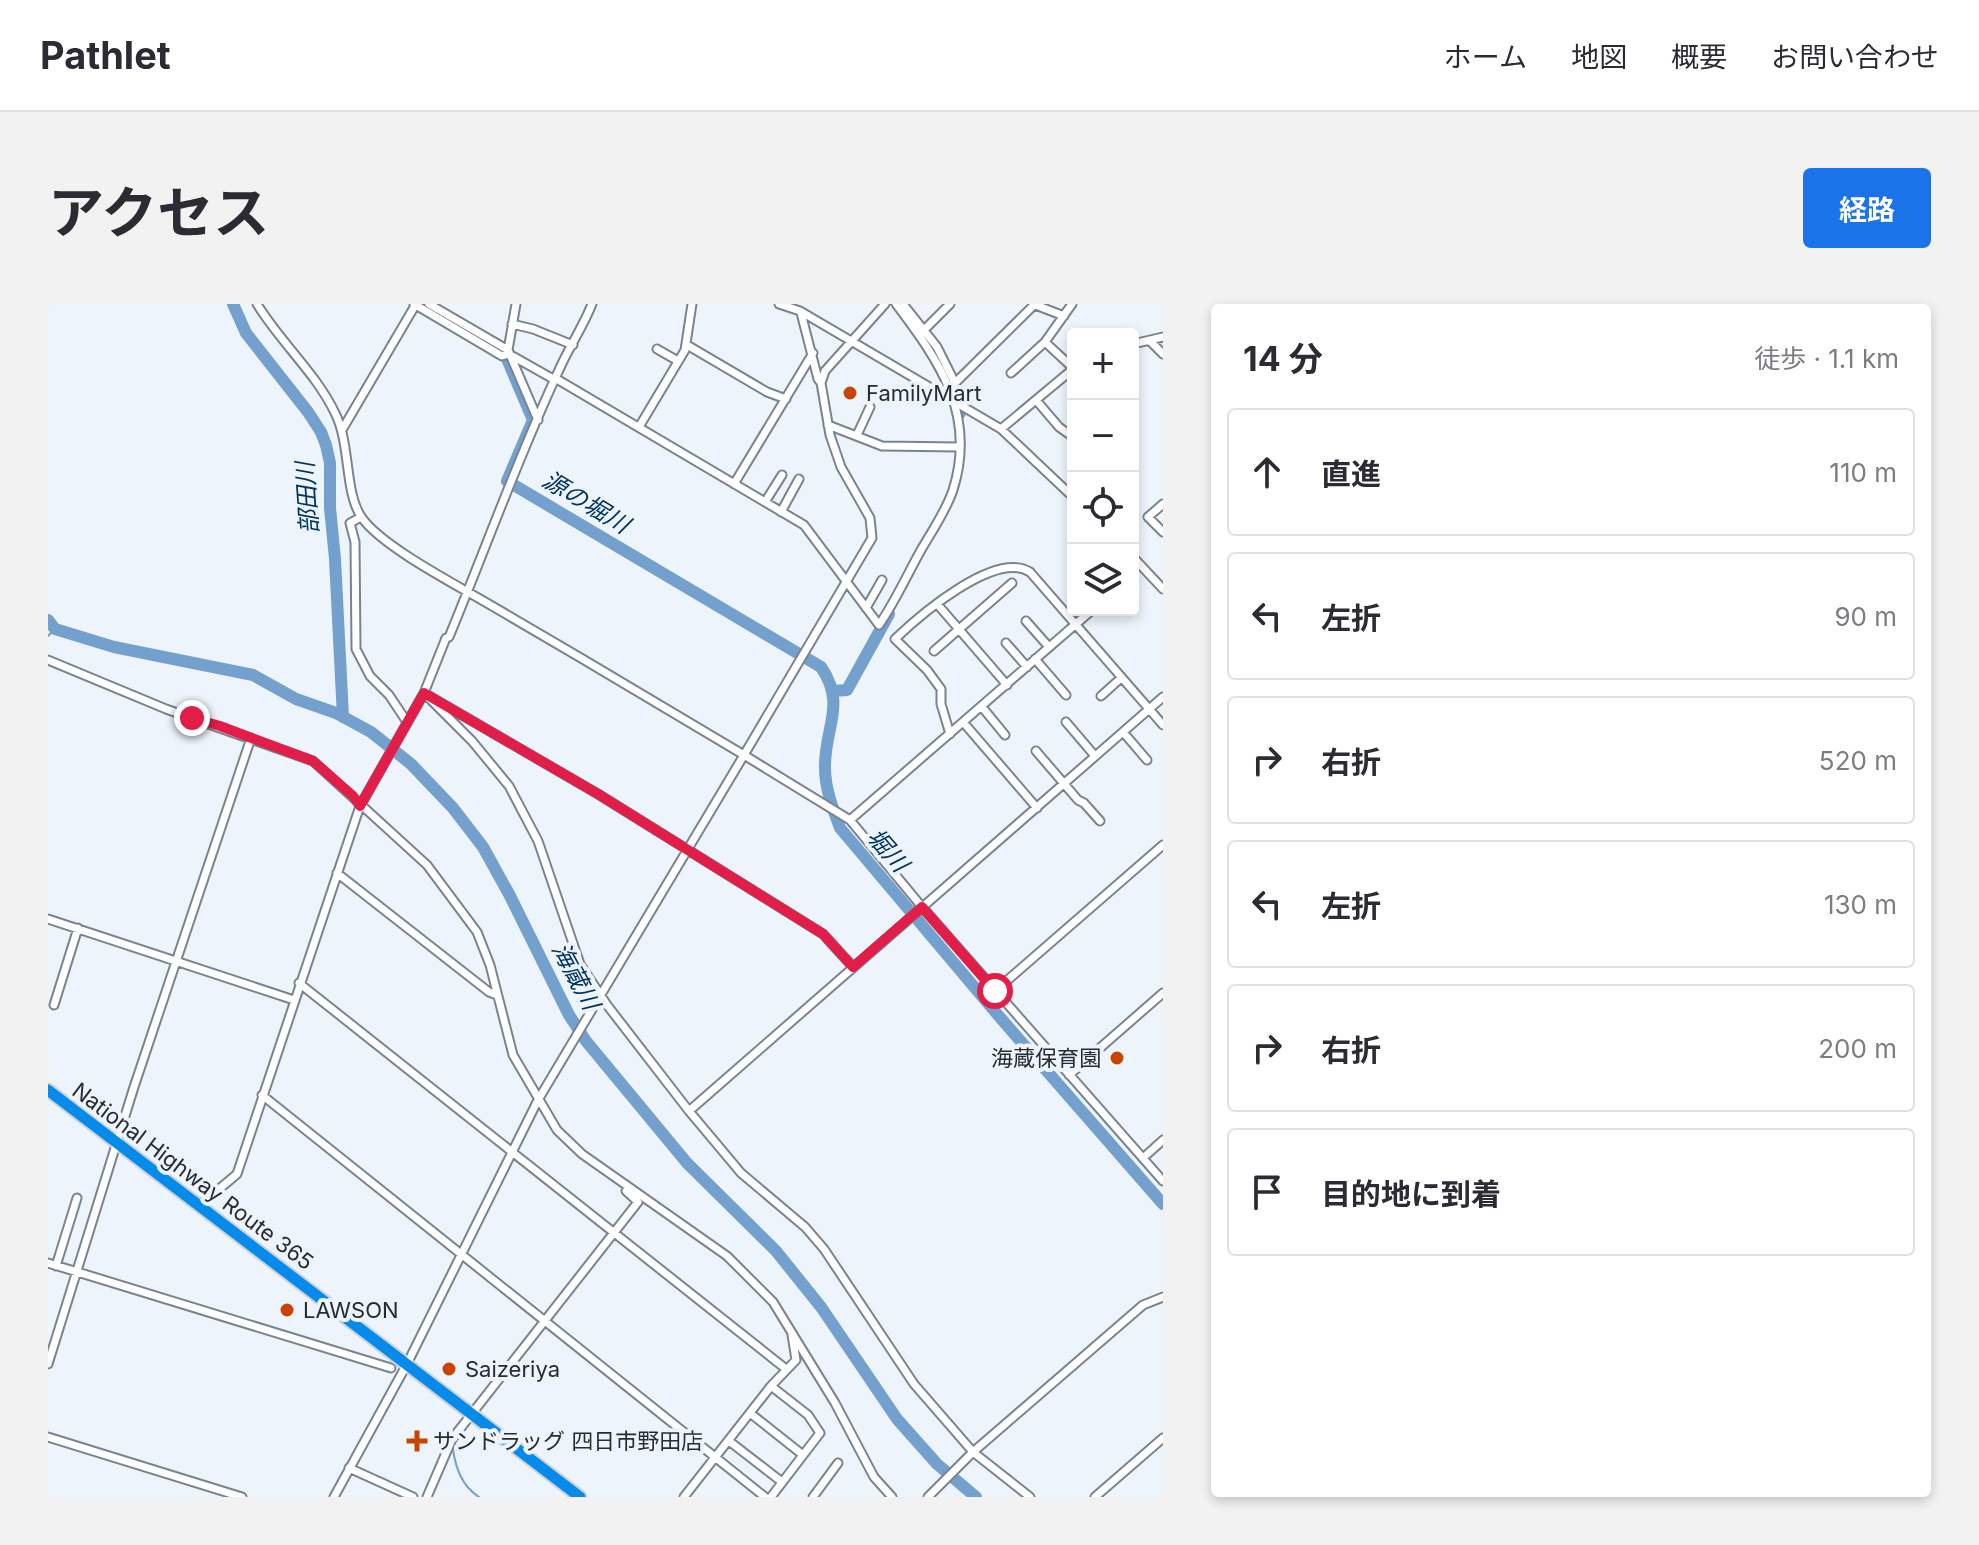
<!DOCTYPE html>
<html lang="ja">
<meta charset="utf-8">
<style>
:root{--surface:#fff;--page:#f2f2f3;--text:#2b2b33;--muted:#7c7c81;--line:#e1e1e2;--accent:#1a73e8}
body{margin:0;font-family:Inter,"Noto Sans JP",sans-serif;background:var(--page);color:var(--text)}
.controls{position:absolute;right:24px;top:24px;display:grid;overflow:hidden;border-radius:8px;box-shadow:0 4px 12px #0003}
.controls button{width:72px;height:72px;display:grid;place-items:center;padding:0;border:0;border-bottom:2px solid var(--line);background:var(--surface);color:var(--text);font:40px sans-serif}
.stop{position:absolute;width:24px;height:24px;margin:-18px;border:6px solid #e11d48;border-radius:50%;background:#fff}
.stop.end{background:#e11d48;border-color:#fff;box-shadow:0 2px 8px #0008}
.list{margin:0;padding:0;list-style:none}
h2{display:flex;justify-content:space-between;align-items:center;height:104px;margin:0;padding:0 32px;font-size:34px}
h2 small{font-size:26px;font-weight:400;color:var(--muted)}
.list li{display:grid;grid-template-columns:52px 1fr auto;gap:24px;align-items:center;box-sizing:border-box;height:128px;margin:0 16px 16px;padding:0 16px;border:2px solid var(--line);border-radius:8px}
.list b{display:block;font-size:30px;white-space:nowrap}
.list em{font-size:26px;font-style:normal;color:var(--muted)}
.icon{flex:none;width:44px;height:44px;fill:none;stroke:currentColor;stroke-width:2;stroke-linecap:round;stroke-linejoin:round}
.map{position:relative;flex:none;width:1115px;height:1193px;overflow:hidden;border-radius:8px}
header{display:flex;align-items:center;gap:48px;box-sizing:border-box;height:112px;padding:0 40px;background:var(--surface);border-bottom:2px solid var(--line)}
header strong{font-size:38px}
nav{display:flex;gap:44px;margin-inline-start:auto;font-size:28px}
.intro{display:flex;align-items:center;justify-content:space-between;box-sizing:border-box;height:192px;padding:0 48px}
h1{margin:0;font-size:56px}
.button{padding:20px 36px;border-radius:8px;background:var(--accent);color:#fff;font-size:28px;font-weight:700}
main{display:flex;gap:48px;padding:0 48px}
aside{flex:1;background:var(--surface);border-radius:8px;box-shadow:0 4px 12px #0003}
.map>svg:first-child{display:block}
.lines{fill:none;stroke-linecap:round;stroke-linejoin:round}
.stream{stroke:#74a0cd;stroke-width:2}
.river{stroke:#74a0cd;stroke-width:12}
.minor-casing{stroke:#798490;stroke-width:11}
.highway-casing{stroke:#cfd1d2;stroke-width:15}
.minor{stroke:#fff;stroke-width:7}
.highway{stroke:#048beb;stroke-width:11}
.route{stroke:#e11d48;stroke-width:10}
.poi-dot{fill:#ca4401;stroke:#edf4fc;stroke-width:3}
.labels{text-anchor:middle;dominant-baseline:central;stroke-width:8;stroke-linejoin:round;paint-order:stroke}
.poi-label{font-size:22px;fill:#272c31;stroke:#edf4fc;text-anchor:start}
.street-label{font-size:22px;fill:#272c31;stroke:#edf4fc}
.water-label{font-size:24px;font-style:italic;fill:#023660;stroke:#edf4fc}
</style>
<header>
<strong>Pathlet</strong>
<nav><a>ホーム</a><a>地図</a><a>概要</a><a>お問い合わせ</a></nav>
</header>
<div class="intro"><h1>アクセス</h1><a class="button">経路</a></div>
<main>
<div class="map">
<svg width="1115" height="1193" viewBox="0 0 1115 1193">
<rect width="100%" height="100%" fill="#edf4fc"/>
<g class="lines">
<path class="stream" d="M0 332 7 325
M405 1146C408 1165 414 1182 431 1193"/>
<path class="river" d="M185 0 198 29 260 108 273 128 278 141 282 159V204L287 255 295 413
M374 0 456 48 485 116 459 177 773 363C799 401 776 424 777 464 777 485 785 505 792 524L949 710 1115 900
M871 26C890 50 908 78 912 109
M0 316 7 325 66 343 205 371 248 395 288 409 323 428 363 460 405 504 435 543 461 590 521 711 538 737 639 859 728 947 773 1003 849 1115 889 1160 928 1193
M785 387 799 386 841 310"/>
<g class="minor-casing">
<path id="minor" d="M209 0C232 38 268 69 287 109 303 140 296 189 314 214 335 243 407 280 439 299 525 349 611 400 696 451L490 796 359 1060 286 1193
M366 0 454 52 461 50
M381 0 460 46
M468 0 460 46 490 116
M544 0C535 23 521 43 511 66 470 153 438 244 401 333L398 334 376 389 550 490 775 630 805 663
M731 0 752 7 953 125 1025 193
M837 0 777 67 773 79 782 131 793 163 822 214 824 234 696 451 802 516 874 603 1115 877
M855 0 889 43 907 79
M985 0 1016 12
M1024 0 997 38 1025 64
M753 9 770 75 773 79
M464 20 485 25 525 41
M876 26 902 0
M1102 37 1115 50
M1085 40 1115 33
M639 41 719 88 738 95
M609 45 630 57
M461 50 507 76
M963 69 997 38
M507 74 756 221 831 321C847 298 859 271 873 246 884 227 898 207 905 186 929 110 891 57 848 0
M902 84 987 0
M988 96 1011 123 1025 133
M1085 109V110
M780 121 834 142 911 143
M591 123 637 46 644 0
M953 125 1025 65
M294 126 368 0
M809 131 822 103
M686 180 765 49
M717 198 734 171
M1115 200 1100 213 1115 228
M733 208 751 175
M313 213 302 219 307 238 308 345 322 372 341 391 359 418
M1085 253 1115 285
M890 301 959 381
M818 304 834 276
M978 317 1001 343
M958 339 979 363
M886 347 964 279
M987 355 1018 391
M0 356 118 405 265 457 379 561 429 628 442 661 465 751 509 826 534 850 679 952 725 998 787 1099 826 1173 844 1193
M1053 392 1073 374
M934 403 957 431
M915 418 989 504
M1018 418 1047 452
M1075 428 1099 456
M902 430 893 400V385L879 366 847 335C871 312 947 246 982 268L1115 421
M988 447 1030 496 1036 499 1052 517
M802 516 1044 306
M289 569 441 688 449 691
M0 615 246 696
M251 679 738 1065
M947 687 1115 541
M6 701 30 624
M1021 771 1115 689
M214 791 717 1193
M641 807 1115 393
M1095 854 1115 836
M151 902 189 870 312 502 376 389 424 437 461 482 490 537 532 660 559 701 641 807 693 869 757 923 776 945 866 1080 925 1148 982 1193
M0 959 343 1064
M8 962 29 894
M0 1060 86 783 203 434
M702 1109 755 1151
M0 1133 194 1193
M681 1137 734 1178
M301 1164 365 1193
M379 1193 404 1135 590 898 578 887
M636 1193 723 1082 748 1056 744 1031
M723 1193 772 1129 760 1111 723 1082
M765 1193 790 1159
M880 1193 925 1148 1095 1001 1115 993
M1047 1193 1115 1134"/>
</g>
<g class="highway-casing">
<path id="highway" d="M0 786 532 1193"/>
</g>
<use href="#minor" class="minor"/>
<use href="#highway" class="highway"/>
</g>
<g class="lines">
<path class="route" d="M144 414 172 422 265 457 305 492 312 502 376 389 550 490 775 630 805 663 874 603 947 687"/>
</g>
<g class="poi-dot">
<circle cx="802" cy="89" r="8"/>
<circle cx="1069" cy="754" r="8"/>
<circle cx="239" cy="1006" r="8"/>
<circle cx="401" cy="1065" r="8"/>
<path d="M365 1125h8v8h8v8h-8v8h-8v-8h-8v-8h8z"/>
</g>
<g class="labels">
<g class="poi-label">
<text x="818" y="89">FamilyMart</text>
<text x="1053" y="754" text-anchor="end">海蔵保育園</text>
<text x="255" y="1006">LAWSON</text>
<text x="417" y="1065">Saizeriya</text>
<text x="385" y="1137">サンドラッグ 四日市野田店</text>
</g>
<g class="street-label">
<text transform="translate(145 872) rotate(37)">National Highway Route 365</text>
</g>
<g class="water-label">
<text transform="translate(259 194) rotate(-94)">部田川</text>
<text transform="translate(538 198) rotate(31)">源の堀川</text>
<text transform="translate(840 546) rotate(49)">堀川</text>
<text transform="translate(528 672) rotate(62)">海蔵川</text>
</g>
</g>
</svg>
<div class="controls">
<button>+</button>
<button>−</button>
<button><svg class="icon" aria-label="locate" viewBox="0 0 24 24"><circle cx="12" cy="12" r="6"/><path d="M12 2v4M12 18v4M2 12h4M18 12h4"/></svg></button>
<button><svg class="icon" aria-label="layers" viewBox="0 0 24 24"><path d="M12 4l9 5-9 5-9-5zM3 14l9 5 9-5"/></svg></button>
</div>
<div class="stop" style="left:947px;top:687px"></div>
<div class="stop end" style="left:144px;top:414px"></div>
</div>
<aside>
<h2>14 分<small>徒歩 · 1.1 km</small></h2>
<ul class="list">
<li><svg class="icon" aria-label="ahead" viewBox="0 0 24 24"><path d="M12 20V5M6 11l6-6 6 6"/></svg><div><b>直進</b></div><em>110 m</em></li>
<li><svg class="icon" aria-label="left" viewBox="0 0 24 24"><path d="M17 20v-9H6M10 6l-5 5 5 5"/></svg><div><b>左折</b></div><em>90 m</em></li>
<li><svg class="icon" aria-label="right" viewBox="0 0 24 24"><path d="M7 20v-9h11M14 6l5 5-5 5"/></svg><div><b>右折</b></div><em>520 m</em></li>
<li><svg class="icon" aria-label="left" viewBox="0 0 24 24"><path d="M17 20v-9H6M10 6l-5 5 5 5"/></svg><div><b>左折</b></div><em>130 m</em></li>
<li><svg class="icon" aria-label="right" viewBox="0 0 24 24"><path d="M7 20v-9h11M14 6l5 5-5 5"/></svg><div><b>右折</b></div><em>200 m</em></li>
<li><svg class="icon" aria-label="arrive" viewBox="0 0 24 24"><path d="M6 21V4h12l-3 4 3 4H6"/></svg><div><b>目的地に到着</b></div></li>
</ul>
</aside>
</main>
